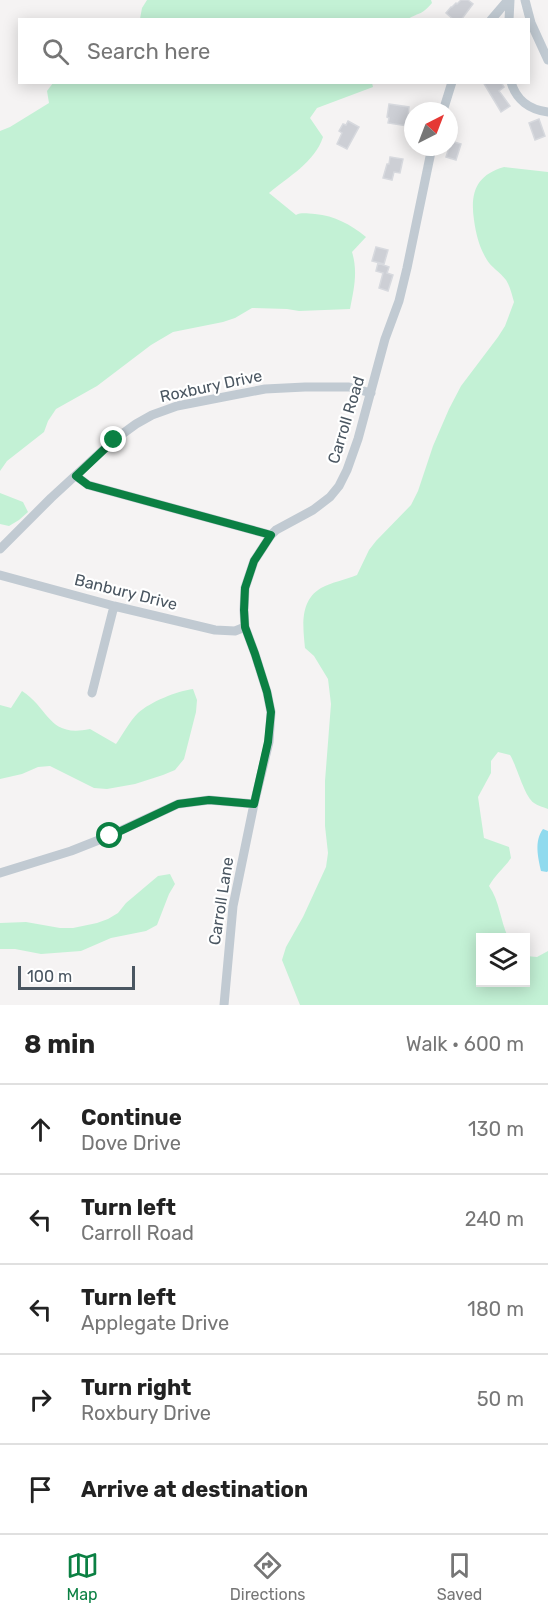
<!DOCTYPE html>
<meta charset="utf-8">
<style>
:root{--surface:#fff;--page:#f2f2f2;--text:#222;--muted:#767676;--line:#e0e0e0;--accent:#0b8043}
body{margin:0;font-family:Rubik,sans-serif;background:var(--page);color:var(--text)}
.controls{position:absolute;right:18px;bottom:18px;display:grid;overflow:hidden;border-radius:0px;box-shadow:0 3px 15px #0003}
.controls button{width:54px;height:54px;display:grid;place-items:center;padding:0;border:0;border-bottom:2px solid var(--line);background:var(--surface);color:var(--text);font:30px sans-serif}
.compass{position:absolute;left:404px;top:102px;width:54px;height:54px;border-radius:50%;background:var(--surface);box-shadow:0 3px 15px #0003;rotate:42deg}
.scale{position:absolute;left:18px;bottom:15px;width:117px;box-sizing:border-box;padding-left:6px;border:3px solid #4a5661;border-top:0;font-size:16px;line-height:21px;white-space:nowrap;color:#4a5661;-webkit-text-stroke:4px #fff;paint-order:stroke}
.stop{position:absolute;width:18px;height:18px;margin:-14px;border:4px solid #0b8043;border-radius:50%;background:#fff}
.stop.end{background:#0b8043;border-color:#fff;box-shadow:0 2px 6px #0008}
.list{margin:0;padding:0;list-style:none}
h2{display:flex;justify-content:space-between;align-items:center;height:78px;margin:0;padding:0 24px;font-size:26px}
h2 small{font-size:20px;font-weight:400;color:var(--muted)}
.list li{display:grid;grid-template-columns:39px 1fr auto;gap:18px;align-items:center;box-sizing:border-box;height:90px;padding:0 24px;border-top:2px solid var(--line)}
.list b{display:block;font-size:22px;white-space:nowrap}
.list p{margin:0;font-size:20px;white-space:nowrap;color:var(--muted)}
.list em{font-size:20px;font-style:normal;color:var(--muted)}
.icon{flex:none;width:33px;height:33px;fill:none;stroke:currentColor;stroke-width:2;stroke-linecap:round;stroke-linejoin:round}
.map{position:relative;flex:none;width:548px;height:1005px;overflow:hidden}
.search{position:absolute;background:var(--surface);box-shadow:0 3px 15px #0003;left:18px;right:18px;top:18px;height:66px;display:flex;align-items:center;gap:15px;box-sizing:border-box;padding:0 21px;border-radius:0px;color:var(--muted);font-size:22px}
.sheet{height:528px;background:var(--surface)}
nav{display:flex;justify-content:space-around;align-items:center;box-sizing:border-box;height:84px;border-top:2px solid var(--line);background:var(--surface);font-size:16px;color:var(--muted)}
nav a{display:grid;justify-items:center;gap:3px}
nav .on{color:var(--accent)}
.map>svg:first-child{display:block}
.green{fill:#c3f1d5}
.water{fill:#90daee}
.building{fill:#cdcfd5;stroke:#d7d9de;stroke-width:1.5}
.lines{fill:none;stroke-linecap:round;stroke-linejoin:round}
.street{stroke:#c1cad2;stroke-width:9}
.route{stroke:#0b8043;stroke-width:8}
.labels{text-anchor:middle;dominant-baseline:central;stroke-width:4.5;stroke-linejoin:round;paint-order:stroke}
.street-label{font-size:16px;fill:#4a5661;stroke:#fff}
</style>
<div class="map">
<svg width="548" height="1005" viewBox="0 0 548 1005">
<rect width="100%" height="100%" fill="#f5f3f3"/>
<path class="green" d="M147 0H431L432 3C422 15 420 12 408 19H140L142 8Z
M53 83H372L373 87 317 108 310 118 323 137C315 162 288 177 269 193L296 215C302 212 308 214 315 214 335 216 350 224 366 237L352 252C358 272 354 288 350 309L299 311 287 309 252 308 235 318 223 322 173 332 151 345 97 386 56 409 48 421 44 432 7 461 0 471V131L10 127 49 103 47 91Z
M504 167 548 172V809C544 807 538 806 534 803 524 796 517 766 510 755L498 752 491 761V773L478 797 484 838 509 847 511 858C504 868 495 875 489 886 500 902 500 920 508 937L480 938V982H526V956L537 957 548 951V1005H300L282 960 286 947 303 917 326 867 328 853 325 826V781L331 704 328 679 314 656 305 648C303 627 299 601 321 588 332 582 345 580 357 575L369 550 376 541 411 505 418 491 433 446 449 409 461 386 498 337 505 326 514 302C512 295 510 286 506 280 500 272 491 267 487 260 479 247 476 234 474 220 470 193 476 175 504 167Z
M0 493 23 502 28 512 19 520 9 526 0 524Z
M193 689 197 700 196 712 184 759 175 770 163 775 135 784 107 789 94 788 50 766 38 767 22 774 0 779V705L11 708 22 691C50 709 48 738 90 729L116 744C123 734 129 722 138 713 150 702 177 691 193 689Z
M170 874 175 884 169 894 157 925 146 931 111 938 81 951 41 954 15 949H0V923L26 922 60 928H73L97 923 108 919 118 913 126 903 158 876Z"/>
<path class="water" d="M543 829 548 831V871L547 872 541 871C538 857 534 841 543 829Z"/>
<path class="building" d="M461 0H468L473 4 461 20H454L446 13 451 7H452L456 3 457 4Z
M483 82H501L504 87 499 91 510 106 501 112Z
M389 104 409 107 407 126 388 123 389 118 387 117Z
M539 119 545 136 535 140 529 123Z
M348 121 359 127 347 149 337 144 342 133 339 131 343 124 346 125Z
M451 141 461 144 456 160 446 157Z
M390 157 403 159 400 173 394 172 392 180 383 178 387 164H389Z
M376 247 388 250 384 264 372 261Z
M378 263 389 267 387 273 393 275 388 291 379 288 383 273 376 271Z"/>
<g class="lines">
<path class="street" d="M525 0 531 23 548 60
M491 20 508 0
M509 20 510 0
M511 82C516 100 530 110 548 112
M443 111 452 82
M76 476 88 485 271 535
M0 549 51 498 114 440 136 424 152 415 177 406 265 389 305 387H349L371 393
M0 575 114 606 215 630 235 631 245 627
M92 693 114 606
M0 873 71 851 109 836 178 804 209 800 254 804
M224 1005 233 906 254 804 269 742 271 712 267 692 255 654 245 627 244 610 245 588 254 561 271 535 276 530 313 510 330 497 339 486 347 470 358 439 385 339 399 301 407 268 432 147"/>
</g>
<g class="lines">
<path class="route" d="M110 836 178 804 209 800 254 804 268 742 271 712 267 692 255 654 245 627 244 610 245 588 254 561 271 535 88 485 76 476 114 440"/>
</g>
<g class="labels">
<g class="street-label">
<text transform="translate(211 386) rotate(-12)">Roxbury Drive</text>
<text transform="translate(346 420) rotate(-73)">Carroll Road</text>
<text transform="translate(126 592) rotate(14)">Banbury Drive</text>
<text transform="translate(221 901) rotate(-81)">Carroll Lane</text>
</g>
</g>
</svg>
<div class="controls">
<button><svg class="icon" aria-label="layers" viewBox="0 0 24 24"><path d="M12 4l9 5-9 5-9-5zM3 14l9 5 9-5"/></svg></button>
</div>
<svg class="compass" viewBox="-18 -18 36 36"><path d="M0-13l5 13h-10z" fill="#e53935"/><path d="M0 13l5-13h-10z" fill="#767676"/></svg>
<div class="scale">100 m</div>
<div class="stop" style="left:110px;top:836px"></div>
<div class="stop end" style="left:114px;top:440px"></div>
<div class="search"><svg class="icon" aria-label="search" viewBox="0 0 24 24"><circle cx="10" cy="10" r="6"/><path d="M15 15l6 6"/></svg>Search here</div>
</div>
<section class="sheet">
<h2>8 min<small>Walk · 600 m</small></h2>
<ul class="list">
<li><svg class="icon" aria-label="ahead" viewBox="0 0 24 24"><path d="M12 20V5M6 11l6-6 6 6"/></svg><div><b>Continue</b><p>Dove Drive</p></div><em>130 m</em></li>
<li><svg class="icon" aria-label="left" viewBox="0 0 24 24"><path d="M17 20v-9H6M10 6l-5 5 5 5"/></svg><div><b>Turn left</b><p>Carroll Road</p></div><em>240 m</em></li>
<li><svg class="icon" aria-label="left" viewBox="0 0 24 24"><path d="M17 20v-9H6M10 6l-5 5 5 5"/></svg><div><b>Turn left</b><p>Applegate Drive</p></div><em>180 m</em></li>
<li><svg class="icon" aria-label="right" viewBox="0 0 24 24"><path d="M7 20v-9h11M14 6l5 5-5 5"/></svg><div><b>Turn right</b><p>Roxbury Drive</p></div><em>50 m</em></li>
<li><svg class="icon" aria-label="arrive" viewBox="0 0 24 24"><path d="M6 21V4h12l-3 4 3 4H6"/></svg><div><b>Arrive at destination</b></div></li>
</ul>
</section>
<nav>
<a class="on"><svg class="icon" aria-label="map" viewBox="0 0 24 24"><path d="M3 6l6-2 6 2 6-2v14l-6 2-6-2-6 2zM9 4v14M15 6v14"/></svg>Map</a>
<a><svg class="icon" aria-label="directions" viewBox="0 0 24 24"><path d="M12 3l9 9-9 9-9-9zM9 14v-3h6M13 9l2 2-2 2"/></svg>Directions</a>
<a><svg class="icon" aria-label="saved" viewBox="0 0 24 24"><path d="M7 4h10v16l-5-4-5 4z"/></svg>Saved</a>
</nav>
